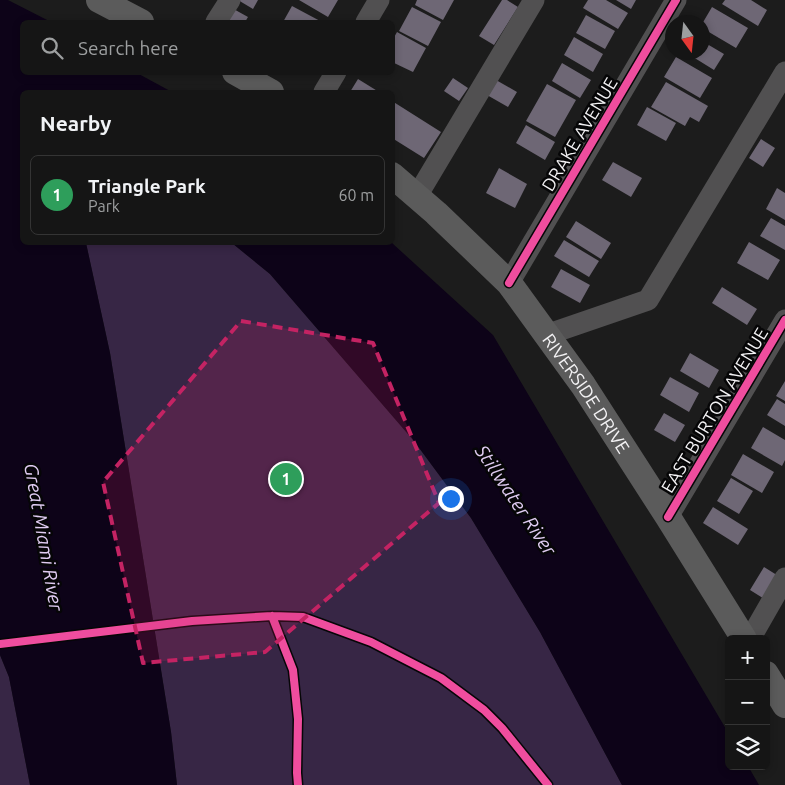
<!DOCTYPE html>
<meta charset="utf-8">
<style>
:root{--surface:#151515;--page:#222;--text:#f1f3f6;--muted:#9d9fa0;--line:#343434;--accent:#b45309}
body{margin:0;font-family:Ubuntu,sans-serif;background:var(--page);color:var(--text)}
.controls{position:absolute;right:15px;bottom:15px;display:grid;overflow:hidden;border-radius:8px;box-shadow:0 2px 8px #0003}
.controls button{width:45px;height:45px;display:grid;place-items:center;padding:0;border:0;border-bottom:1px solid var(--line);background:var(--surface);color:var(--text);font:25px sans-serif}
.compass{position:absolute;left:665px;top:15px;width:45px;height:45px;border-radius:50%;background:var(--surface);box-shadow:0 2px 8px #0003;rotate:165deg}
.you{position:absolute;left:450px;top:498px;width:18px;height:18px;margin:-12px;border:4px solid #fff;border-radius:50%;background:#1a73e8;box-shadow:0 0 0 8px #1a73e833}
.badge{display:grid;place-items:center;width:32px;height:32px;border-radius:50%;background:var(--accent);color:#fff;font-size:16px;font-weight:700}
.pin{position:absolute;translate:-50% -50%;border:2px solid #fff;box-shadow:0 1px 5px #0006}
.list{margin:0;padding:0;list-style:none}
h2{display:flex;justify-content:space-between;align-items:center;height:65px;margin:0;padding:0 20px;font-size:21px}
h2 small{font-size:16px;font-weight:400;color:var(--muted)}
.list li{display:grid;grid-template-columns:32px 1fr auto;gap:15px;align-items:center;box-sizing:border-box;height:80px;margin:0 10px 10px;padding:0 10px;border:1px solid var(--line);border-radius:8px}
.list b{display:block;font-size:19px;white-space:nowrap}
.list p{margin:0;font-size:16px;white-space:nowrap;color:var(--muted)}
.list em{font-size:16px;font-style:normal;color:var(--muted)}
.icon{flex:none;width:28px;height:28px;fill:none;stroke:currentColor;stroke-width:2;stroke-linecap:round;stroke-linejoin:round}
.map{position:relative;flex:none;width:785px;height:785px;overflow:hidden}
.search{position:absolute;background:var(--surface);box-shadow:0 2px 8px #0003;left:20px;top:20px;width:375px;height:55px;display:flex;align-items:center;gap:12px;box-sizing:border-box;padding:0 18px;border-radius:8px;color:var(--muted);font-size:19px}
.panel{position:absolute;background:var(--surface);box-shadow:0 2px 8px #0003;left:20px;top:90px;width:375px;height:155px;border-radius:8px}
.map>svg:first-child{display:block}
.green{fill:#372645}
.water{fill:#0d0318}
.building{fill:#6e6775}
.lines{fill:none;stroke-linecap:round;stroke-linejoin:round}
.minor{stroke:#515051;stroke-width:21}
.major{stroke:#5b5b5b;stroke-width:26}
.cycleway-casing{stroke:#060607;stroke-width:11}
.cycleway{stroke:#ef4d9e;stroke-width:8}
.marked{fill:#c42363;fill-opacity:0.2;stroke:#c42363;stroke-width:4;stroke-dasharray:10 6;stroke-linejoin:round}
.labels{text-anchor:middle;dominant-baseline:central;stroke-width:5;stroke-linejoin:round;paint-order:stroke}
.street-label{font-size:18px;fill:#f3f2f4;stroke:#060607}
.water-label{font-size:19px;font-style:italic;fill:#e0ccf2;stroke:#060607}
</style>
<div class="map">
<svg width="785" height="785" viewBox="0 0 785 785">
<rect width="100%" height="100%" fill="#1c1c1c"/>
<path class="green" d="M86 243H232L270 274 414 441 471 518 540 632 622 785H177L171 732 110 353Z
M0 655 9 677 30 785H0Z"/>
<path class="water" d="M0 0H8L51 22H22V72L137 73 172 92H22V242L86 243 110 353 171 732 177 785H30L9 677 0 655Z
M232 243H392L493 335 729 734V766H748L759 785H622L540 632 471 518 414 441 270 274Z"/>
<path class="building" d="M238 0H258L253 9Z
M299 0H338L328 17Z
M417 0H454L443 20 415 5Z
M502 0H507L518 7 494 45 479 36Z
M588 0H606L628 13 618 29 583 8Z
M616 0H636L631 9Z
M725 0H751L767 10 758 26 722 4Z
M292 6 322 22H283Z
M230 7 248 17 245 22H221Z
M412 7 441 22 428 46 399 31Z
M712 7 748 28 736 48 702 28V24Z
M586 15 615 31 605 49 576 33Z
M397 32 426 48 413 72 392 62V41Z
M574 37 603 54 593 72 564 55Z
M702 41 724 54 714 70 685 52H702Z
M676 57 712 78 700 98 664 77Z
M562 63 591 80 580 98 552 81Z
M453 78 468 88 459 101 444 91Z
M358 79 379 92H350Z
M496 80 517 92 508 107 487 95Z
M666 82 708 106 699 122 690 117 685 126 651 107Z
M547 84 576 100 555 137 526 121Z
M392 101 441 132 424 158 392 138Z
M647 107 676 123 666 141 637 125Z
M526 125 555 142 545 160 516 143Z
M761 139 775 148 763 167 749 158Z
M613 162 642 178 631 197 602 180Z
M499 168 527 184 515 208 486 193Z
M777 188 785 193V220L766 209Z
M771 218 785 226V250L760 236Z
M576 221 611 243 601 259 566 237Z
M564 240 599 261 589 277 554 256Z
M749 242 780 260 768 280 737 263Z
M561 269 590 285 580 303 551 287Z
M722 287 757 309 747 325 712 303Z
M690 353 719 370 709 388 680 371Z
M670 377 699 393 689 412 660 395Z
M785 381V401L776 396Z
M777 399 785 404V426L767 415Z
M664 413 685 425 675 442 654 430Z
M763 427 785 440V460L782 466 751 448Z
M743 454 774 472 762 493 731 475Z
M731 478 753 491 739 514 717 501Z
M713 507 748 529 738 545 703 523Z
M764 567 780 577 766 600 750 590Z"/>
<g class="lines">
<path class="minor" d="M216 22 230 0
M366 22 379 0
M324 92 336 72
M417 196 534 0
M509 283 676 0
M546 335 648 300 785 72
M668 517 785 320
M750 639 785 578"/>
<g class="major">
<path d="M99 0 141 22"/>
<path d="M235 72 271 92"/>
<path id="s1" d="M392 175 436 213 509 283 583 385 668 517 744 639"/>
<path d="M766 674 785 705"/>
</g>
<g class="cycleway-casing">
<path id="cycleway" d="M509 283 676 0
M668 517 785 320
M272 616 293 670 298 719 297 773 298 785
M0 644 192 621 272 616 303 617 371 642 441 678 484 710 502 728 548 785"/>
</g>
<use href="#cycleway" class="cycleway"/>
</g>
<path class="marked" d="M241 321 373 343 439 503 265 652 143 663 103 482Z"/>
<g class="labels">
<g class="street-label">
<text transform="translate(579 134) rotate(-59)">DRAKE AVENUE</text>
<text stroke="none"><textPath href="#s1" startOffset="294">RIVERSIDE DRIVE</textPath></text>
<text transform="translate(714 410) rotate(-59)">EAST BURTON AVENUE</text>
</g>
<g class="water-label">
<text transform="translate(516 500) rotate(56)">Stillwater River</text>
<text transform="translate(44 537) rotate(80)">Great Miami River</text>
</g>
</g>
</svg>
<div class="controls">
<button>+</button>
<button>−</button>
<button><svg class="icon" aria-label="layers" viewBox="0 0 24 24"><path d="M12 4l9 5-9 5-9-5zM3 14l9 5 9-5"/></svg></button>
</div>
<svg class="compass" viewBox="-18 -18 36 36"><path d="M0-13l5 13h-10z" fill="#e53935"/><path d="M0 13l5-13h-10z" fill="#9d9fa0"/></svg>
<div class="you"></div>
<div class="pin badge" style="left:286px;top:479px;background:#2e9e5b">1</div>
<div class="search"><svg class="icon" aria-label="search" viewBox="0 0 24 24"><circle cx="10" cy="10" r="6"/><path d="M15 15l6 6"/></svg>Search here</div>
<section class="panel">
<h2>Nearby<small></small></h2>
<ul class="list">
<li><span class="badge" style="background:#2e9e5b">1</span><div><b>Triangle Park</b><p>Park</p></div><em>60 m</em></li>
</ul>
</section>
</div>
